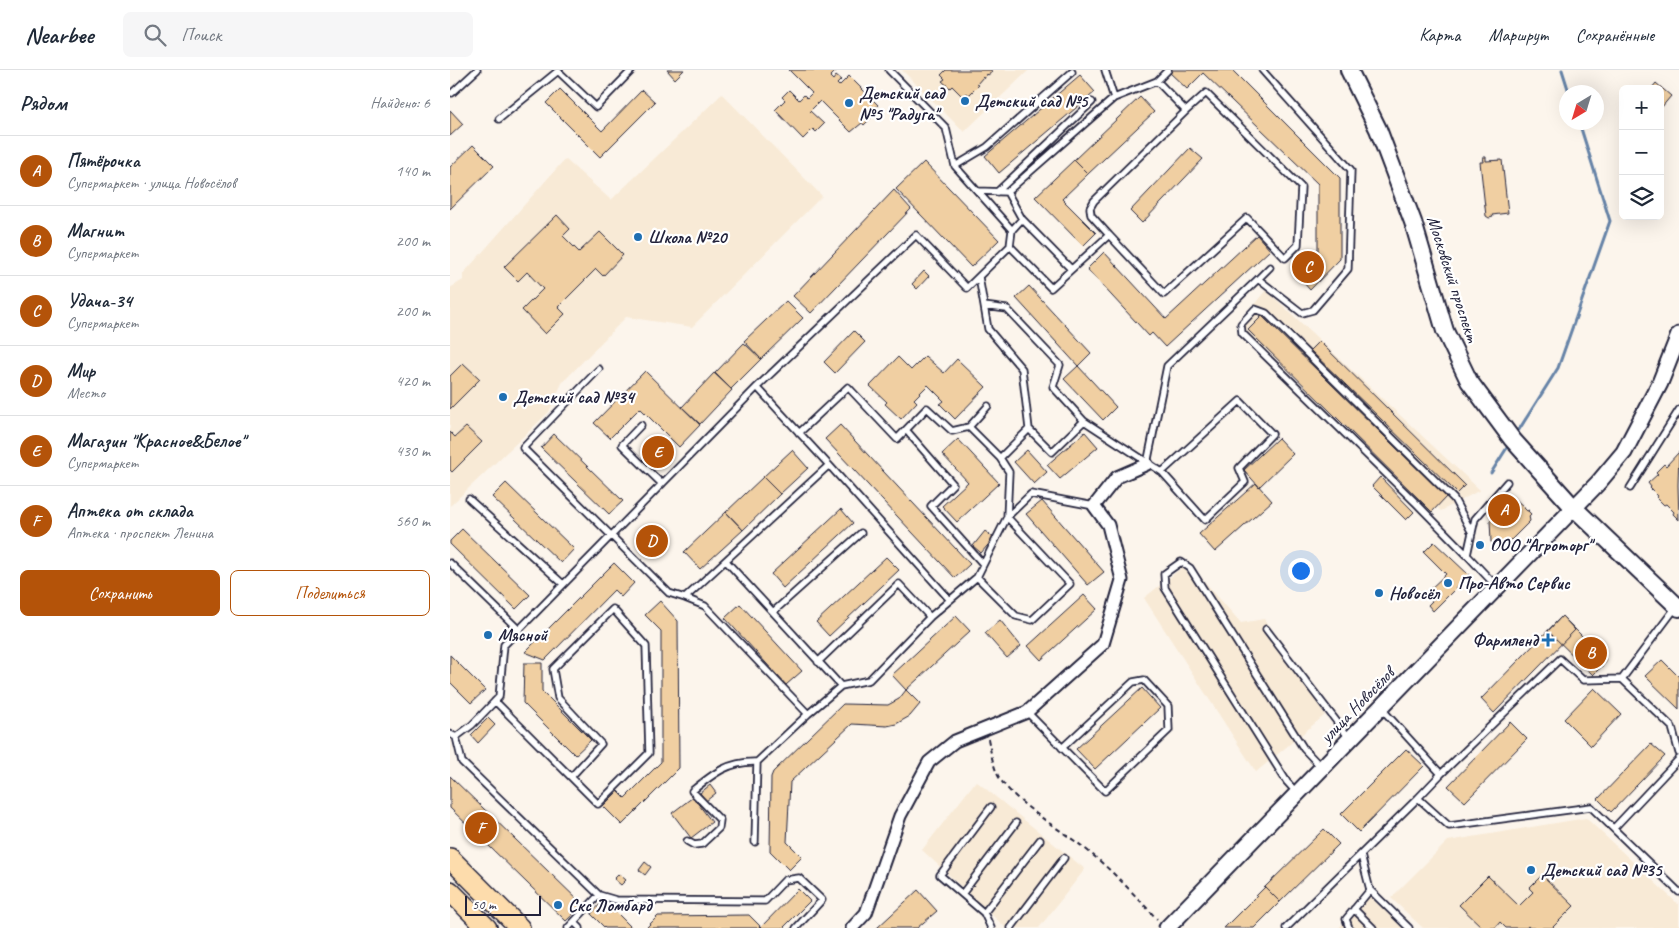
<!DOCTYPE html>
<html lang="ru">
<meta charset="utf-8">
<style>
:root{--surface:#fff;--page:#f6f6f7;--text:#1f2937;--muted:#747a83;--line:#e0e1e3;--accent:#b45309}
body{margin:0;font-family:Caveat,sans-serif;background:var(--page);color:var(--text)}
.controls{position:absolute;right:15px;top:15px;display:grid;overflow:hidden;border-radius:8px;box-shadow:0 5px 20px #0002}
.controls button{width:45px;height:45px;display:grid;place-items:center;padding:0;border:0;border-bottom:1px solid var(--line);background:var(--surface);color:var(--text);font:25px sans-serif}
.compass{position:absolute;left:1109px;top:15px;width:45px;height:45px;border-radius:50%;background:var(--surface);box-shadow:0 5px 20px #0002;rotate:218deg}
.scale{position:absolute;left:15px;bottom:12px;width:76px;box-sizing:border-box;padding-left:5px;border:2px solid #22223b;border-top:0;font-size:14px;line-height:18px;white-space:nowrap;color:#22223b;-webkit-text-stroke:4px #fff;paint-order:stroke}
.you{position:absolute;left:850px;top:500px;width:18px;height:18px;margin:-12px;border:4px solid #fff;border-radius:50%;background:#1a73e8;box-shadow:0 0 0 8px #1a73e833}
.badge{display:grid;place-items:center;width:32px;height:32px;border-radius:50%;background:var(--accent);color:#fff;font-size:16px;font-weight:700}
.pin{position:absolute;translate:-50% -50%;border:2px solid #fff;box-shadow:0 1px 5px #0006}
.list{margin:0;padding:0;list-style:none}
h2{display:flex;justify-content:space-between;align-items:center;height:65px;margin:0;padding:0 20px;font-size:21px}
h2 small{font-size:16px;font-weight:400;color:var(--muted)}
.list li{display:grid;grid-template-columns:32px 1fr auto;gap:15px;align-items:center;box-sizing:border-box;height:70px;padding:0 20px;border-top:1px solid var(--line)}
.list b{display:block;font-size:19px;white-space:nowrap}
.list p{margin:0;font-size:16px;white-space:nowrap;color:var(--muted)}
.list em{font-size:16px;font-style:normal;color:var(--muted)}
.actions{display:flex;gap:10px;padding:15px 20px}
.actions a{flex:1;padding:11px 0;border:1px solid var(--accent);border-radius:8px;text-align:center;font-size:18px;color:var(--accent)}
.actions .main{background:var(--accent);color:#fff}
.icon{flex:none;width:28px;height:28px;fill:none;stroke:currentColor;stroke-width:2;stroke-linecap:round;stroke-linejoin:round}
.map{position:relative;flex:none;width:1229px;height:858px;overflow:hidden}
header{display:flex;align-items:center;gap:30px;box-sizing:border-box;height:70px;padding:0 25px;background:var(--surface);border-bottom:1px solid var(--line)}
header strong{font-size:24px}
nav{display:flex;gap:28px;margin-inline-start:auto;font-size:18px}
.search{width:350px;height:45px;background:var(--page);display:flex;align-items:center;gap:12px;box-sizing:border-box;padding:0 18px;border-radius:8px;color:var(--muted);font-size:19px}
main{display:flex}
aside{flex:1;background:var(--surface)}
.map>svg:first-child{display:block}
.built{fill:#f8ead6}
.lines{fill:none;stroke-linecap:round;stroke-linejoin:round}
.stream{stroke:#6683a7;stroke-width:3}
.building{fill:#f0cfa2;stroke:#22223b}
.service-casing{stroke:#22223b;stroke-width:9}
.minor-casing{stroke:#22223b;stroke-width:15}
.tertiary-casing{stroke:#22223b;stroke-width:19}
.secondary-casing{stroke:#22223b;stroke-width:20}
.primary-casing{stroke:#22223b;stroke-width:22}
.path{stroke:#22223b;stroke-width:2;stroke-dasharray:5 4;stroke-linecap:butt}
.service{stroke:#fff;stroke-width:5.5}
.minor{stroke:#fff;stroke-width:11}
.tertiary{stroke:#fff;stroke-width:15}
.secondary{stroke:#fff;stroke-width:16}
.primary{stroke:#fddcac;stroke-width:19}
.poi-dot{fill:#1f6fb2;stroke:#fff;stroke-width:2}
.labels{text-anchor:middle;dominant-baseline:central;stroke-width:4.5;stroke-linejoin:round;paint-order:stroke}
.poi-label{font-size:18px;font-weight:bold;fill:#22223b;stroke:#fff;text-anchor:start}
.street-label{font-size:18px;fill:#22223b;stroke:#fff}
</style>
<header>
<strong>Nearbee</strong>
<div class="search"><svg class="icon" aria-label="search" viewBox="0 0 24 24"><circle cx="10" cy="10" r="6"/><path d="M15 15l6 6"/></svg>Поиск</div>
<nav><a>Карта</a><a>Маршрут</a><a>Сохранённые</a></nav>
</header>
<main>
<aside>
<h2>Рядом<small>Найдено: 6</small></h2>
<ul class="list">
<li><span class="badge">A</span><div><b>Пятёрочка</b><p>Супермаркет · улица Новосёлов</p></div><em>140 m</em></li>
<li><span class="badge">B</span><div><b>Магнит</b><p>Супермаркет</p></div><em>200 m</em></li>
<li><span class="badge">C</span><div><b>Удача-34</b><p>Супермаркет</p></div><em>200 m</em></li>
<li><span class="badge">D</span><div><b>Мир</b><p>Место</p></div><em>420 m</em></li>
<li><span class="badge">E</span><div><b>Магазин &quot;Красное&amp;Белое&quot;</b><p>Супермаркет</p></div><em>430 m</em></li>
<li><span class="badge">F</span><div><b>Аптека от склада</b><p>Аптека · проспект Ленина</p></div><em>560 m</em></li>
</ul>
<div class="actions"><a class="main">Сохранить</a><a>Поделиться</a></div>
</aside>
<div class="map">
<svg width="1229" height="858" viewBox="0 0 1229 858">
<rect width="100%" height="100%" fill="#fcf5ec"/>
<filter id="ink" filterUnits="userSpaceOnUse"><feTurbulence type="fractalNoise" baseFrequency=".02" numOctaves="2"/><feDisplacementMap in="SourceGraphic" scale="10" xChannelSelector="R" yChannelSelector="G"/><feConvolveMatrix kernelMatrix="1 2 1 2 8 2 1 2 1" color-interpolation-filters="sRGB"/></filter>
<g filter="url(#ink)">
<path class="built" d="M452 0H579L514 62Z
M272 24 372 126 242 257 176 247 112 313 99 342 0 436V218L13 210V204L115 89 161 130Z
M816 220 1030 420 991 441 788 254Z
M738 493 791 553 814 549 875 645 806 702 694 528Z
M526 711 635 799 589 858H556L472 780Z
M1136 748 1229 835V858H973L941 828 998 771Z
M917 824 953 858H889Z"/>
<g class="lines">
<path class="stream" d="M1112 0 1119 22
M1065 366 1108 298 1160 151 1129 52
M1041 403 1060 373"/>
</g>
<path class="building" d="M217 0H234L225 9Z
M339 0H387L380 7 383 10 386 6 391 10 387 14 389 16 399 6 428 35 418 45 421 48 414 55 412 53 401 62 370 31 360 41 374 54 366 62 363 59 353 69 325 40 335 30 332 27 339 20 349 30 354 25 357 28 362 23Z
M496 0H541L542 2 538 5 537 4 534 9 533 7 527 14 529 15 519 25 517 23 513 27 502 16 500 18 492 11 495 9 491 5Z
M721 0H782L890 108V189L860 220 846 204 868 182V114L753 3 737 19 719 2Z
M630 5 645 22 549 103 535 86Z
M1206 13 1221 26 1211 38 1210 19H1201Z
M110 19 152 61 192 20 205 32 150 87 96 33Z
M690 27 704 42 638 104 624 90Z
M0 40 13 54 0 66Z
M23 75 44 96 0 139V97Z
M740 78 753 89 692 153 680 141Z
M1033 87H1036V91L1052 90 1058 143 1042 145 1043 147 1039 148 1036 146 1030 92H1034Z
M624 90 638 104 612 129 646 163 633 176 585 127Z
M474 92 549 170 521 197 446 119Z
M444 120 461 139 361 243 343 226Z
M107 145 120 159 113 166 129 182 150 162 173 185 153 206 146 199 108 237 115 244 95 264 72 240 93 219 77 202 68 211 54 197Z
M807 165 820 180 715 277 702 263 699 266 637 199 654 182 716 249Z
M474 201 479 206 467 219 462 214Z
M579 216 641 283 628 296 566 228Z
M336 231 353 248 311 289 294 271Z
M812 246 996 427 982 442 798 260Z
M404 261 415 272 385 303 374 292Z
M869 271 1015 415 1007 423 860 280Z
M294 273 311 289 281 319 265 303Z
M475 286 494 303 507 289 536 317 505 349 490 334 494 331 478 315 464 329 467 332 451 349 435 334 437 332 420 316 448 287 461 300Z
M13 293 30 309 0 339V306Z
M628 296 666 337 653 350 614 309Z
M195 301 250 355 229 377 190 338 160 368 144 353Z
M264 303 282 320 250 354 232 337Z
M390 355 520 494 505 508 375 369Z
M16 357 32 372 2 402 0 400V362L5 367Z
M635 362 648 377 610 409 597 395Z
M104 364 173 431 159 444 91 378Z
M828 368 843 384 809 417 794 400Z
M508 369 549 413 507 452 492 436 518 412 492 384Z
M205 371 219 383 210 394 196 381Z
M342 380 358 398 330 424 313 407Z
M577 380 597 402 584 414 564 392Z
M1229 382 1228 415 1229 450 1223 444 1224 442 1216 434 1214 435 1206 427 1208 426 1200 418 1201 417 1198 413 1208 404 1206 402 1214 394 1216 396Z
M313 407 330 424 293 460 276 442Z
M930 407 964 442 956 450 922 416Z
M56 413 124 479 111 493 42 427Z
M806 413 822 431 765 482 749 464Z
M1063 427 1074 437H1075L1074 438 1077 441 1079 440 1078 441 1081 444 1079 446 1080 451 1050 481 1041 472 1040 450Z
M592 431 654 502 638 515 576 444Z
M391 439 403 453 333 518 321 504Z
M276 442 293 460 250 499 234 482Z
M201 456 217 472 203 486 187 469Z
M12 459 80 525 66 539 0 474V471Z
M535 461 544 468 531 483 523 476Z
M984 472 1019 505 983 541 978 535 985 528 978 521 996 504 974 482Z
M436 487 449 500 379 566 366 552Z
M164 493 184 513 171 527 164 520 95 590 75 582Z
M634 525 647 539 591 590 578 576Z
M210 531 228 551 229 698 172 755 153 736 168 721 175 728 211 692V561L195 545Z
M290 534 352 601 336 615 275 548Z
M506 546 520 561 456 620 442 605Z
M1112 546 1157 591 1143 605 1098 561Z
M1112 546 1125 560 1044 643 1031 629Z
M550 550 571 576 557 588 535 563Z
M0 585 35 620 21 633 0 612Z
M1212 590 1229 607V639L1195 606Z
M74 593H92V621L141 670 125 685 73 633Z
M692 618 710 638 645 699 626 679Z
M1144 618 1171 644 1141 676 1114 649Z
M456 620 470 634 460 646 446 654 437 656 402 654 340 712 337 772 352 787 339 800 320 781 321 707 323 702 393 634 438 635 449 629Z
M38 648 45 655 28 673 21 665Z
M1060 652 1077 669 1015 732 998 716Z
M1201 674 1215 686 1161 742 1148 729Z
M956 679 974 696 909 762 891 744Z
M0 706 133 835 116 851 0 738Z
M260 715 266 723 256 731 250 723Z
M243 727 262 752 241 768 222 743Z
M874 759 889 774 830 832 815 817Z
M195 792 201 797 195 805 189 800Z
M169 804 176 810 171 815 164 809Z
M1092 805 1124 836 1102 858H1080L1078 856 1076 858H1056L1050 852 1045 858H1033L1009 835 1038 806 1069 836 1083 822 1079 818Z
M815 817 830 832 804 858H774Z
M348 819 360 831 333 858H312L311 857Z
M468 820 487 841 467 858H427Z
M154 830 182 858H155L141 844Z
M299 845 312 858H196L208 846Z"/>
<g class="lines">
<g class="service-casing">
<path id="service" d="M439 0 496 58 505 96 562 160 560 176 601 218 659 165 714 224 797 148 835 188 848 175 851 117 756 23 736 41 707 11 664 28 655 0
M707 11 718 0
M2 23 27 0
M49 49 108 1 146 37 182 0
M505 96 537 77 622 2
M528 121 557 122
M547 122 642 32
M572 149 621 199
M562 160 572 149 557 122 664 28
M659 165 641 145 640 138 644 131 736 41
M529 207 538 259 572 299 579 359
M808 209 820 197
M149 299 73 378 219 523 235 528 379 395 500 530 527 507 566 546 582 550 620 514 557 447 581 424 644 436
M307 317 379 395
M634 351 712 402 755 450 795 412 789 398 822 364 790 331 712 402
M191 355 172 375 212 414
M519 357 538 336
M456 360 503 414 481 436 533 494
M349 363 398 317 447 369 477 338 502 361 519 357 550 388
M697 394 717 296 808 209 852 243 863 240 898 199 901 100 812 0
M1180 418 1229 340
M19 429 113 514
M1017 485 966 433 792 263 791 254 805 239 816 243 1004 429 1022 463
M276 491 391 616
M0 493 69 560
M527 507 557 447 559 402 550 388 579 359 602 382 634 351 603 317 610 295 557 239 534 236
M1047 517 1017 485 1025 449 1057 412
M235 528 255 536 358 644
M1226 537 1172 609 1222 657 1229 683
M323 542 411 463
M816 559 900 669
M368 592 449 514 480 547 500 530
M45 631 148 734 199 683 196 576 163 539 103 599 108 628 151 674 121 707
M932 639 991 704 968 728
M577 642 655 721 719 660 718 636 694 610 683 612 612 678
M0 664 6 667 22 655 49 627 54 575 307 317 466 165 517 218 560 176
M6 667 12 692 149 825 166 830 315 831 335 810 349 808 372 830 346 858
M991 704 1110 589 1133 610 1172 609
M847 723 837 712 715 518 714 504 731 492 740 498 854 679 872 698
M1164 758 1229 689
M237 771 244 775 252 774 269 758 270 750 242 721C264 703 279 691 307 692
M305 772 307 692 358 644 391 616 419 610 480 547
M920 820 959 858
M512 824 566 753
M904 839 923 858
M534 843 590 770
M124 852 130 858
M118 858 149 825
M541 858 534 843 490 805 541 737
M561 858 614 788
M836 858 968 728 999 756 1141 737 1229 822
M899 858 896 849 920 820 911 785"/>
</g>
<g class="minor-casing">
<path id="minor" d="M402 858 416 843 450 746 479 692 505 671 577 642 653 574 672 510 658 455 644 436 667 407 697 394"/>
</g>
<g class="tertiary-casing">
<path id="tertiary" d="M717 858 1148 413 1174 382 1210 313 1229 265"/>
</g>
<g class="secondary-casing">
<path id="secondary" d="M899 0 928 59 963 152 995 261 1019 311 1062 369 1123 437 1229 538"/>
</g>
<g class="primary-casing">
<path id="primary" d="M0 788 70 858
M0 821 37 858"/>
</g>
<path class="path" d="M538 669C541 682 543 698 550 709 568 735 608 758 633 777 660 798 684 824 707 849"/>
<use href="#service" class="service"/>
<use href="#minor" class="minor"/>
<use href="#tertiary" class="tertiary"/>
<use href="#secondary" class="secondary"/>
<use href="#primary" class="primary"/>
</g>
</g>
<g class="poi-dot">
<circle cx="515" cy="31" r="5"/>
<circle cx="399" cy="33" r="5"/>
<circle cx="188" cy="167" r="5"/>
<circle cx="53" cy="327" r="5"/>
<circle cx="1030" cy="475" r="5"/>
<circle cx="998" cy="513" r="5"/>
<circle cx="929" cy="523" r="5"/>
<circle cx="38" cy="565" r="5"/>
<path d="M1095.5 562.5h5v5h5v5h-5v5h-5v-5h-5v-5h5z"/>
<circle cx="1081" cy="800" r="5"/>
<circle cx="108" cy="835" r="5"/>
</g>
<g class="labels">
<g class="poi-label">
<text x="409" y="23">Детский сад<tspan x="409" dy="21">№5 "Радуга"</tspan></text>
<text x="525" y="31">Детский сад №5</text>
<text x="198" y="167">Школа №20</text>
<text x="63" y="327">Детский сад №34</text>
<text x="1040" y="475">ООО "Агроторг"</text>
<text x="1008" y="513">Про-Авто Сервис</text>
<text x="939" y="523">Новосёл</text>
<text x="48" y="565">Мясной</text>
<text x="1088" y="570" text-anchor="end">Фармленд</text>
<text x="1091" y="800">Детский сад №35</text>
<text x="118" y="835">Скс Ломбард</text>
</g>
<g class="street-label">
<text transform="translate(1003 209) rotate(72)">Московский проспект</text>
<text transform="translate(907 635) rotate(-46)">улица Новосёлов</text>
</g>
</g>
</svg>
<div class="controls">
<button>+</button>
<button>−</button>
<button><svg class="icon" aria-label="layers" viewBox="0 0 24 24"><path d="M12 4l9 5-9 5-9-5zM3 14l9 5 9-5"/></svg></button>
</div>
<svg class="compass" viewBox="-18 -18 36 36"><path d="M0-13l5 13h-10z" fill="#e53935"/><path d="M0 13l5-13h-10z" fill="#747a83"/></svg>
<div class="scale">50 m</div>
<div class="you"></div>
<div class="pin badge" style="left:1054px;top:440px">A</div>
<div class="pin badge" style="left:1141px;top:583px">B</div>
<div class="pin badge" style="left:858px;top:197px">C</div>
<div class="pin badge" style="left:202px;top:471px">D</div>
<div class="pin badge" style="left:208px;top:382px">E</div>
<div class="pin badge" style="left:31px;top:758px">F</div>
</div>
</main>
